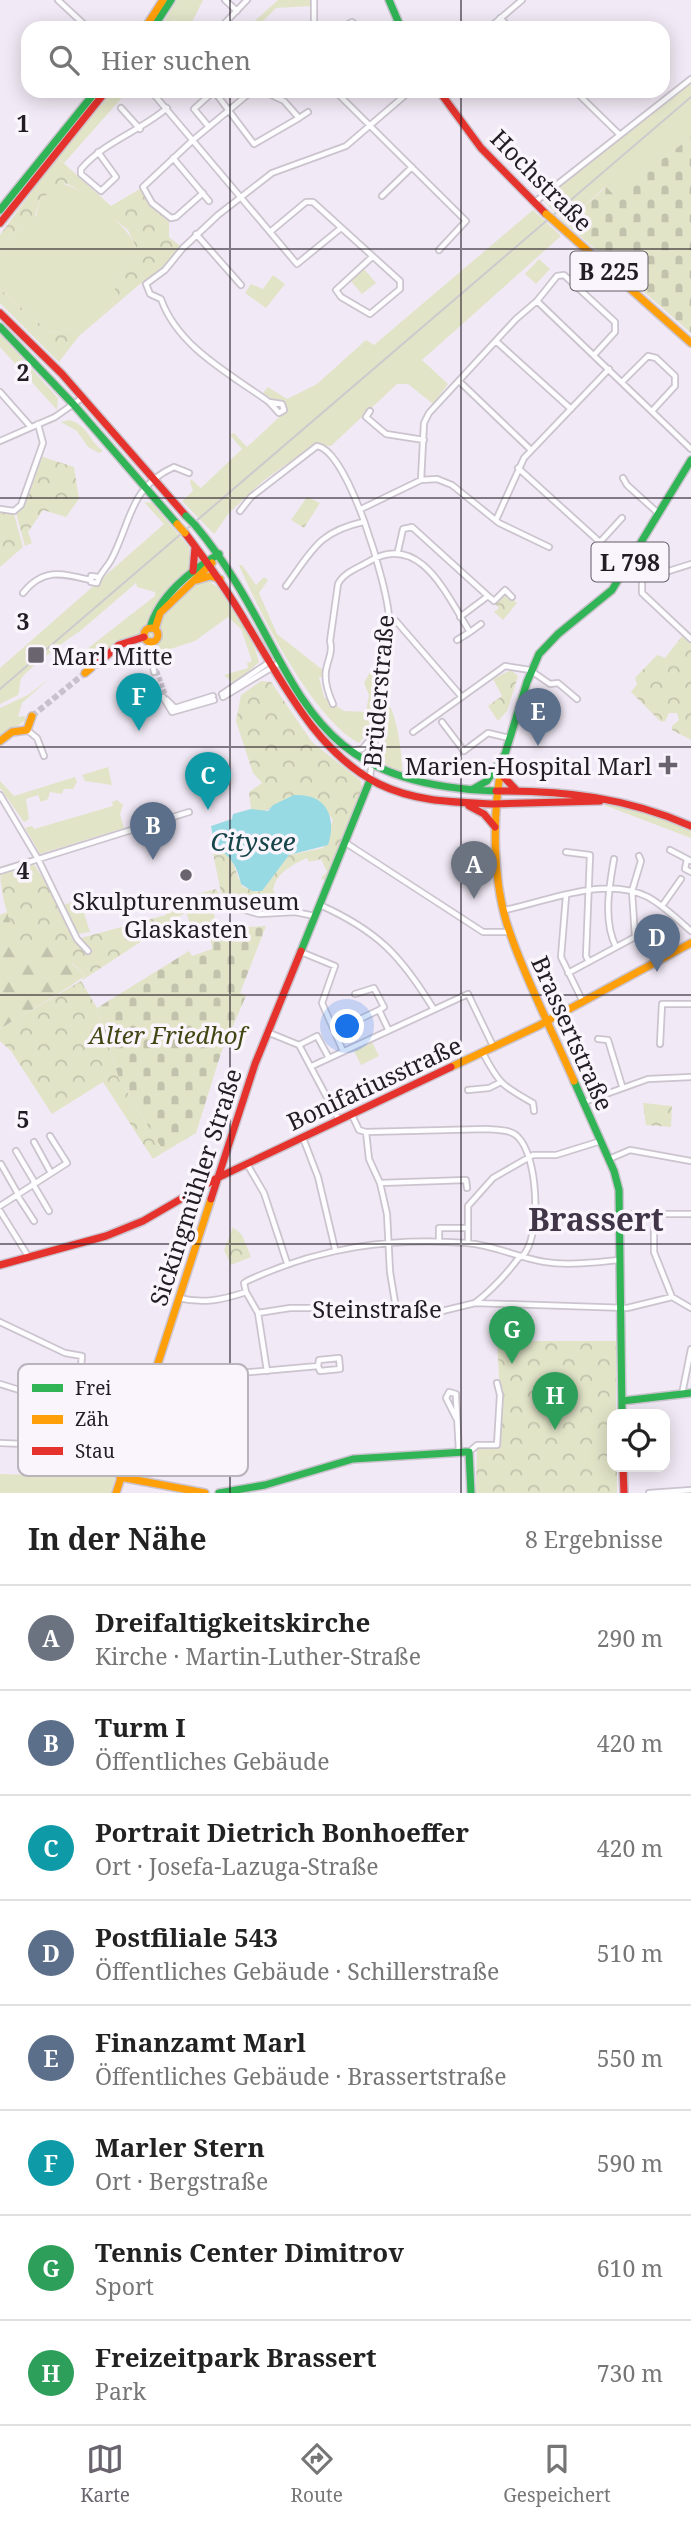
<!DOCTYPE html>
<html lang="de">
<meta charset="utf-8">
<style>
:root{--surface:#fff;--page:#f2f2f2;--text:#222;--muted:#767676;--line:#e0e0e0;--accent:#6a646e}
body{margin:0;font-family:"Noto Serif",serif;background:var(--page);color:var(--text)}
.controls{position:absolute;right:21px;bottom:21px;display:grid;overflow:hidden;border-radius:14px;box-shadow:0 4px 18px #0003}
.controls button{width:63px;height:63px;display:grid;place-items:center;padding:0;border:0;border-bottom:2px solid var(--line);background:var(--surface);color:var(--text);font:35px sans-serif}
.you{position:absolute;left:348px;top:1027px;width:24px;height:24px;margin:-18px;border:5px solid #fff;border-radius:50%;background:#1a73e8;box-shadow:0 0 0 10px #1a73e833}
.badge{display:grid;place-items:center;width:46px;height:46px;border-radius:50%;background:var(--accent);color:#fff;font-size:23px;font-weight:700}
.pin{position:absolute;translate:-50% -58px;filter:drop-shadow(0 2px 4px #0008)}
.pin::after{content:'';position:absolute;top:37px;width:24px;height:21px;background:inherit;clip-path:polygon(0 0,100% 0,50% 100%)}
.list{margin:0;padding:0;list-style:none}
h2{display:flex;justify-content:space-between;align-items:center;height:91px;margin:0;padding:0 28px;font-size:30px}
h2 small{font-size:23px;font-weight:400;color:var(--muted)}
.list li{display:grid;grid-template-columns:46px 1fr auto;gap:21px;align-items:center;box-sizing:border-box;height:105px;padding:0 28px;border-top:2px solid var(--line)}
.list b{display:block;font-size:26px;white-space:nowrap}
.list p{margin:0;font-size:23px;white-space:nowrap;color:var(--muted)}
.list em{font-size:23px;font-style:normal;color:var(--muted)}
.icon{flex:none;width:38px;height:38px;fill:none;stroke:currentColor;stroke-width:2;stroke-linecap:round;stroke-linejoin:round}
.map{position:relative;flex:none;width:691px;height:1493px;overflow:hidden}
.search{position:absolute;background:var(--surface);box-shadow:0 4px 18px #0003;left:21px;right:21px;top:21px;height:77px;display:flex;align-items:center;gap:18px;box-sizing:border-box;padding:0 24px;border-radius:21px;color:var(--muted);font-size:26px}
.sheet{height:931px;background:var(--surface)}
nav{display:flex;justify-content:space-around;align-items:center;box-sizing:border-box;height:98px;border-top:2px solid var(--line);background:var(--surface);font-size:19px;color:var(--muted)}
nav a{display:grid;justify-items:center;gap:4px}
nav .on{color:var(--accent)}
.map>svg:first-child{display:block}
.grass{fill:#e2e4c8}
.forest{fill:url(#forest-firs)}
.cemetery{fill:url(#cemetery-stones)}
.park{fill:url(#park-crowns)}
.water{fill:#97dae4}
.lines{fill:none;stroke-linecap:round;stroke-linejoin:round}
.street-tunnel{stroke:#c8c0cb;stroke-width:4.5;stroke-dasharray:4.5 2;stroke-linecap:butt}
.secondary-tunnel{stroke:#c8c0cb;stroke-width:6;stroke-dasharray:6 3;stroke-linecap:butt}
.street-casing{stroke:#cbc4ce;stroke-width:8}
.fast-casing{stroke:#cbc4ce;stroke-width:10}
.slow-casing{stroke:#cbc4ce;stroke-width:10}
.jam-casing{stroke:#cbc4ce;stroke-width:10}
.street{stroke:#fdfcfe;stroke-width:4.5}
.fast{stroke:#30b455;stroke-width:7}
.slow{stroke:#ff9f0a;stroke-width:7}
.jam{stroke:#e5322d;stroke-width:7}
.rail{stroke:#cccacc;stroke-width:2}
.fast-bridge-casing{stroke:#cecacf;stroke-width:10;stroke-linecap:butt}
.slow-bridge-casing{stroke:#cecacf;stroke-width:10;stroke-linecap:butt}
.fast-bridge{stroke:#30b455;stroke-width:7}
.slow-bridge{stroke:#ff9f0a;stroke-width:7}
.grid{fill:none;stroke:#221c25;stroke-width:2;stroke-opacity:0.55}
.poi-dot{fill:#6a646e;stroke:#faf4fd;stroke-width:2.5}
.labels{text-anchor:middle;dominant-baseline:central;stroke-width:7;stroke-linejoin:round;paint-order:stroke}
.shield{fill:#faf4fd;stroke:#635d66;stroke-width:2}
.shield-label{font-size:23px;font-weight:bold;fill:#221c25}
.street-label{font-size:24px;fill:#221c25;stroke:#faf4fd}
.poi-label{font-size:24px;fill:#221c25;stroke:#faf4fd;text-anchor:start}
.park-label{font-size:24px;font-style:italic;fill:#414712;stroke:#faf4fd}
.water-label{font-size:26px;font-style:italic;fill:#164549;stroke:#faf4fd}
.district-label{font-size:32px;font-weight:bold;fill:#413548;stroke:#faf4fd}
.key{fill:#faf4fd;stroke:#b9b3bc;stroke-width:2}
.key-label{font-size:19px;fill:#221c25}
.grid-label{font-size:23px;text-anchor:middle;font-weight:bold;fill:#221c25;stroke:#faf4fd;stroke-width:7;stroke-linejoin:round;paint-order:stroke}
</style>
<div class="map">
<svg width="691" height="1493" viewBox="0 0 691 1493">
<defs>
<pattern id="forest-firs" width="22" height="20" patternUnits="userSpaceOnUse" patternTransform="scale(1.75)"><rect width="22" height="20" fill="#e2e4c8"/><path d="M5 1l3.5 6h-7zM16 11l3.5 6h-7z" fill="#c2c3ac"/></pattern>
<pattern id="cemetery-stones" width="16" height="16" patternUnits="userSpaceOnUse" patternTransform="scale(1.75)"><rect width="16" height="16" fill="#e2e4c8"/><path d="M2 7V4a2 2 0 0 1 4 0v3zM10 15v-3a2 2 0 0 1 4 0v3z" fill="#c2c3ac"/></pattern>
<pattern id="park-crowns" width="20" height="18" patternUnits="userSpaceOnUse" patternTransform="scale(1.75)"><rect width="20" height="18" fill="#e2e4c8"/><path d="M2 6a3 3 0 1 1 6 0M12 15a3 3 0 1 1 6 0" fill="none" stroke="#c2c3ac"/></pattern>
</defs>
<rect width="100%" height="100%" fill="#f1e9f5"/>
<path class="grass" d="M177 0H203L189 28 174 20 169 28H160Z
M278 0H311L313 6 276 8 256 28H247Z
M691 82V137L615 197 605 187 565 223 543 200 585 163Z
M113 91H128L64 163 57 157Z
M61 184C78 183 132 230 136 247L115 283V301L81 334 73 327 58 333 49 332 0 289V253L20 226 36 216 40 199Z
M533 210 561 236 422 360 448 384 433 404 408 384H397L331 446H312L263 481 229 513 214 534 182 501 193 491 190 482 191 479 201 488 242 449 230 435 234 433 247 447 288 409 263 393 268 387 287 399 317 384 366 340 374 345Z
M539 259 550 269 536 284 525 274Z
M364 269 376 283 362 294 350 280Z
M273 275 285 284 266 308 245 293 251 284 263 289Z
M0 334 58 398 57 410 0 347Z
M69 420C88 425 89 441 103 451L99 453 88 447 77 431 61 422Z
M144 502 152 503 189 547 190 556 212 573 211 583C231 591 254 641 259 662L234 684 224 675 248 668 247 663 252 661 241 629 228 617 195 641 155 654 156 645 140 635 96 661 87 649 155 596V592L137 587 136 583 79 632C75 633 25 671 21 679 19 684 20 691 18 695L0 704V668L164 524Z
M239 565H242L256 585 264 577 268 580 259 593 277 634 324 671V677H319L324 697 344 711 366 712 369 695 364 683 376 661 382 664 379 688C399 714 400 743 403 776L388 770 379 746 380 736 366 735 359 743C313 719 260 614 239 565Z
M50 678 22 703 18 717 25 716 26 720 0 738V708L28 695Z
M108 767 112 785 85 781 82 775Z
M75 777 77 782 73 789H64L62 794 50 792 48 799 41 802 38 795 26 799 29 819 24 822 0 788V781L14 796Z
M117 800 123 805 120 814 124 828 40 854 25 828 32 826 34 829 113 806 112 802Z
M596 802 656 814 691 829V838Z
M80 900 90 932 78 934 63 905Z
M372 1042 379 1056 361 1065 354 1051Z
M0 1474 115 1477 111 1493H0Z"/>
<path class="forest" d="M7 912 13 927 49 945 85 975C80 982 13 1021 0 1029V915Z"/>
<path class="cemetery" d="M691 137V333L565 223 606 187 615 196Z
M266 926 240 993 246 996 221 1053 196 1133 164 1152 119 1079 97 1008 189 951 192 956 212 949 210 929Z"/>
<path class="park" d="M57 157 111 206 143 187 144 193 169 221V237L183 248C173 261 158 284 140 284L79 336 59 362 0 303V289L49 332 58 333 73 327 81 333 115 301V283L136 247 128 230 74 187 65 183 40 199 34 219 20 226 0 253V235Z
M40 456 74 467 79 499 66 517 43 510 28 532 32 543 25 546 16 513 27 499Z
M307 497 320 503 304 528 291 520Z
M0 512 14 514 23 547 0 567Z
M506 593 517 603 503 620 494 612 499 608 495 604Z
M683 635 691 643V740L672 730V726L679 720 677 713H669L665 721 661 722 631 692 637 684 635 678 657 655 665 658Z
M511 670 518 676 507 711 498 721 488 706 502 696 493 679Z
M261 681 271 682 312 742 361 781 362 788 325 881 321 878 327 872 321 859 309 862 307 858C292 865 276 873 273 890L278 897 269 904 270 915 212 904 217 929H210L207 925 192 929 186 912 81 981 97 1008 119 1079 164 1152 153 1159 103 1082 52 1114 11 1051 0 1041V1029L81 981 85 975 73 964 60 963 49 945 26 957C11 929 0 899 0 867L30 858 59 903 77 939 166 915 163 903 216 889 222 898 213 853 215 848C238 857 233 871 243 887L258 892 289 855 323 848 333 820 318 800 277 804 263 812 251 809 249 792 262 783 253 773 236 721 241 695Z
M643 1103 672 1106 671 1127 646 1125Z
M233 1227 242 1235 251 1257 231 1265 224 1250Z
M497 1341H616V1414H612V1467H617V1493H476L477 1445H497L500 1395Z"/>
<path class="water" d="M294 795C327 793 337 818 328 845L289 855 262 891H252L241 884C238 869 231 854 215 848L211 826 232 819 233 814 251 809 268 811 273 805Z"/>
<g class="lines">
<path class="street-tunnel" d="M157 671 166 696"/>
<path class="secondary-tunnel" d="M32 716 85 673"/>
<g class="street-casing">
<path id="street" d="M58 0 88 28
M225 0 237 11
M500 18 510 28
M220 28 247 0
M314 28V0
M341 28 352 22 360 28
M489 28 522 0
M151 91 297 264 341 228
M214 91 254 144 299 118 284 101 263 91
M335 91 466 221 439 250
M575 91 619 134
M121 108 140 129
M299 118 308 112
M209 127 194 109 214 91
M98 152 116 177 101 191 81 174V169C105 141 139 132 167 108
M173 158 209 201
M203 193 176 217 171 218 152 203 143 187 193 140 252 91
M382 196 412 167
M535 202 691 79
M270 232 306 202H313L400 281V289L370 314 341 297 336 290 372 257
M196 234 241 285
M537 301 557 276 564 275 615 322V332L594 355
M497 342 571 409
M459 381 531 450
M622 382 648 356 656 358 675 376V386L652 411
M0 392 30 426
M269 402 282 404 284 410 279 413 269 402C229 373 178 347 161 299L150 294 146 284 165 270 183 248 218 215 272 173 346 146 410 91
M370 411 366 417 386 434 424 440
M0 441 55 417 82 398
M518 468 634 573 650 577 691 564
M623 478 627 485 658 513
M421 480 424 423 429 413 516 319 537 301 691 449
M0 509 14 511 21 505 43 443 38 424
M361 509 421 480 437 479 452 485 499 523 549 547
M240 511 251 497 317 446C349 451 388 588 389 618 392 670 376 725 370 777
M496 520 524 458 609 369
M600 542 622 518
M398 551 403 529 412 527 488 596 460 617
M98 577 91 576V582L97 583C99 574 106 569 111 560 131 523 129 487 174 467L189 473
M642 577V593L691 639
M286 586C312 551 318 532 363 522
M23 593C43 568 61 573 90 580
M488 596 494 601 505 590 512 597
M389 621H396L461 696
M457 640 470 632
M149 642 154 672
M153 657V643
M222 694 271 661
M163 697 172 712 214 700
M223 697 281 662
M167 700 175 708 213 696
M333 704C328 693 324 682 326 670 328 659 333 652 330 641L338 584C343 573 358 568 368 562 420 530 447 596 470 632L481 624
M442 722 464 751 488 733 509 738
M27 730 37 738 44 756
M413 732 505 666 530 670 550 684 558 683 577 699
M351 751 362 749 375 734
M0 795 38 859 77 939 88 951
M346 843 483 932H509
M670 850 691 861
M566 852 590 855 586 956 589 962
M614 859C609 888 603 921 616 947
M687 859 685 869 691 872
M0 871 189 812
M566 896 561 957 583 1002
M224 904 259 914 295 912 315 916
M320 905C378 931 401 956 433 1008
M662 906 681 879
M505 910C549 901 605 875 648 897 664 906 677 919 691 931
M301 952 335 966 322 1003 343 1051
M568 973 635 937 632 891 641 861 639 856
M355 994 374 988 384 1007 379 1010 388 1029
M360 1019 379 1010
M267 1032 299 1045 339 1120
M598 1039 608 1040 622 1086
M660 1044 662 1004H691
M299 1045 317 1036 329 1058
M483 1053C499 1084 503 1086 533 1103L534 1111
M312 1066 468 994 494 1048
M468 1090 489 1088 499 1083
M584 1102 648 1079 691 1077
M352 1115 359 1130 366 1132 369 1159 380 1183 387 1214 390 1272 396 1308
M366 1132 487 1129C496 1130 511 1129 518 1137 538 1157 541 1230 525 1253 524 1255 518 1258 517 1260 504 1277 493 1289 475 1303
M303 1138 318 1177 335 1249
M34 1142 51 1173
M16 1151 35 1183
M609 1159 630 1150 691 1161
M1 1164 18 1194
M247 1164 264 1193 287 1263
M380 1183 466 1180 467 1188
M33 1184 49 1211
M17 1195 34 1221
M0 1206 67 1163 50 1136
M0 1211 28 1256
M620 1214H691
M654 1215V1252L672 1297
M439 1242V1228H467
M468 1243V1206L493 1178 533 1155H556L601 1141
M246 1292 258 1313 267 1371
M179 1298C203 1304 222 1300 246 1292L244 1283 247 1281C318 1248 389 1237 467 1243 494 1245 519 1258 545 1262 569 1266 596 1262 620 1260
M258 1313 290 1308H396L434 1313 475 1303 627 1308 672 1297 691 1308
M0 1322 65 1353 82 1356 73 1446 0 1443
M152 1382 174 1387 218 1375 318 1366 320 1371 340 1369 339 1358 319 1360 318 1366
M0 1384 29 1393 78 1400
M80 1389 147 1396
M682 1394 691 1349
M456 1418 446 1398 449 1392 456 1394V1398L459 1451
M469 1452 477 1445H497L500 1395 497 1383
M649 1493 691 1490"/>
</g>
<g class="fast-casing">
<path id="fast" d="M389 0 401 28
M153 28 171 0
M0 210 96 91
M0 327 74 405 177 524
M195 525C305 657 282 784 496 791
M150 628C159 596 191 570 219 554
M473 789 487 781 505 754 527 682 539 654 558 634 612 590 691 460
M301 951 370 780
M574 1081 614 1171 619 1190 622 1414
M622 1401 691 1393
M219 1493 265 1485 353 1459 465 1452H469L471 1493"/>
</g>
<g class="slow-casing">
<path id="slow" d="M145 28 163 0
M552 219 691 343
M197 580 210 576 220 579
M144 635a7 7 0 1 1 14 0a7 7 0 1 1-14 0Z
M155 629 160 613 212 563
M85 673 91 668
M0 741 12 732 27 730 32 716
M502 764C492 814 492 884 510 933 527 983 553 1032 574 1081
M451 1067 538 1026 691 943
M120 1477 205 1493
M116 1493 211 1199"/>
</g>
<g class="jam-casing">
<path id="jam" d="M439 91 481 148 546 214
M0 223 106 91
M0 313 62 374 186 516
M185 533C208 563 229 593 248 626 283 683 317 753 379 784 416 802 454 802 494 804
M193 571 195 547
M97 664 119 645 144 637
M500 773 517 791
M496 791C564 790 628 798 691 826
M494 804 600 801
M469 806 484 814 495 827
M211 1199 255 1064 301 951
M0 1265 106 1236 143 1221 217 1178 451 1067
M623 1467 624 1493"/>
</g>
<use href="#street" class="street"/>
<use href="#fast" class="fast"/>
<use href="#slow" class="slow"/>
<use href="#jam" class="jam"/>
<path class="rail" d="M0 689 691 97"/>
<g class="fast-bridge-casing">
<path id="fast-bridge" d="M186 516 195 525"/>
</g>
<g class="slow-bridge-casing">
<path id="slow-bridge" d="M546 214 552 219
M177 524 185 533"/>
</g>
<use href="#fast-bridge" class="fast-bridge"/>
<use href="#slow-bridge" class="slow-bridge"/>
</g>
<path class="grid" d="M230 0V28M461 0V28M230 91V1493M461 91V1493M0 249H691M0 498H691M0 747H691M0 995H691M0 1244H691"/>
<g class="poi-dot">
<rect x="27" y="646" width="18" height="18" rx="3.5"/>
<path d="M664.5 754.5h7v7h7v7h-7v7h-7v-7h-7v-7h7z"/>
<circle cx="186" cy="875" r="7"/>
</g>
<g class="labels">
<g class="shield">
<rect x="570.5" y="251.5" width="77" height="39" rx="5"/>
<rect x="591.5" y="542.5" width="77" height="39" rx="5"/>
</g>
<g class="shield-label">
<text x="609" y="271">B 225</text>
<text x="630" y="562">L 798</text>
</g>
<g class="street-label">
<text transform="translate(542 180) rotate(45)">Hochstraße</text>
<text transform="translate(378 691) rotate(-85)">Brüderstraße</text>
<text transform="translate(573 1033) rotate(66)">Brassertstraße</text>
<text transform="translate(374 1083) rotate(-25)">Bonifatiusstraße</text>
<text transform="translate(195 1187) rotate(-72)">Sickingmühler Straße</text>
<text x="377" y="1308">Steinstraße</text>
</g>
<g class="poi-label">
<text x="52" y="655">Marl Mitte</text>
<text x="652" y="765" text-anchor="end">Marien-Hospital Marl</text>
<text x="186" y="900" text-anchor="middle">Skulpturenmuseum<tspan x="186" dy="28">Glaskasten</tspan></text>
</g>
<g class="park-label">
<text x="167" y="1034">Alter Friedhof</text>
</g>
<g class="water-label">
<text x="253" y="841">Citysee</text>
</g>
<g class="district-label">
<text x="596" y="1218">Brassert</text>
</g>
</g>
<rect x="18" y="1364" width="230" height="112" rx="10" class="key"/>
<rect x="32" y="1384" width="31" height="8" fill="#30b455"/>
<rect x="32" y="1415" width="31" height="9" fill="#ff9f0a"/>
<rect x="32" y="1447" width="31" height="8" fill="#e5322d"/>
<g class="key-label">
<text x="75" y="1395">Frei</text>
<text x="75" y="1426">Zäh</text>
<text x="75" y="1458">Stau</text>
</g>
<g class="grid-label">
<text x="23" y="132">1</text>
<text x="23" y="381">2</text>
<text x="23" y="630">3</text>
<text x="23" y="879">4</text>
<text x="23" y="1128">5</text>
</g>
</svg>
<div class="controls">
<button><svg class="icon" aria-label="locate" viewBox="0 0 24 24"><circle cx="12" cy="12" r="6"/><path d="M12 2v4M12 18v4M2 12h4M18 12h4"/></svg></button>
</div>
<div class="you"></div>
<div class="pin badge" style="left:474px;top:899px;background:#6b7280">A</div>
<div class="pin badge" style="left:153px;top:860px;background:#5c6f8a">B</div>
<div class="pin badge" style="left:208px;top:810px;background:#0f9aa8">C</div>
<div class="pin badge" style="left:657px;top:972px;background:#5c6f8a">D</div>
<div class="pin badge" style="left:538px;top:746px;background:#5c6f8a">E</div>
<div class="pin badge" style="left:139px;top:731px;background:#0f9aa8">F</div>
<div class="pin badge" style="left:512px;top:1364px;background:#2e9e5b">G</div>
<div class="pin badge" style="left:555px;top:1430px;background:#2e9e5b">H</div>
<div class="search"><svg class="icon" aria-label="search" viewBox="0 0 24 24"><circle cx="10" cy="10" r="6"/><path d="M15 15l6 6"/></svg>Hier suchen</div>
</div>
<section class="sheet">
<h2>In der Nähe<small>8 Ergebnisse</small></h2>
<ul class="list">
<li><span class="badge" style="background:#6b7280">A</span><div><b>Dreifaltigkeitskirche</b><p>Kirche · Martin-Luther-Straße</p></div><em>290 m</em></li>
<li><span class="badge" style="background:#5c6f8a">B</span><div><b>Turm I</b><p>Öffentliches Gebäude</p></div><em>420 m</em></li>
<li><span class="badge" style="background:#0f9aa8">C</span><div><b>Portrait Dietrich Bonhoeffer</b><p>Ort · Josefa-Lazuga-Straße</p></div><em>420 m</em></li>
<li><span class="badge" style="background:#5c6f8a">D</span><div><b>Postfiliale 543</b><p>Öffentliches Gebäude · Schillerstraße</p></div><em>510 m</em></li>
<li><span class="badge" style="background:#5c6f8a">E</span><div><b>Finanzamt Marl</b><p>Öffentliches Gebäude · Brassertstraße</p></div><em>550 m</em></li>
<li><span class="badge" style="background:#0f9aa8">F</span><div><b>Marler Stern</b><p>Ort · Bergstraße</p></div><em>590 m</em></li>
<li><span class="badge" style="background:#2e9e5b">G</span><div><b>Tennis Center Dimitrov</b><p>Sport</p></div><em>610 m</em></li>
<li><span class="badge" style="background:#2e9e5b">H</span><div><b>Freizeitpark Brassert</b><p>Park</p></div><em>730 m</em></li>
</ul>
</section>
<nav>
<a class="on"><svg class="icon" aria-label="map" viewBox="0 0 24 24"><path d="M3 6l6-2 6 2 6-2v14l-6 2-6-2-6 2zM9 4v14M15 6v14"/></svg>Karte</a>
<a><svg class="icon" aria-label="directions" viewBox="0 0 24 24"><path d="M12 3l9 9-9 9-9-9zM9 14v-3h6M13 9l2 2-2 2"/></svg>Route</a>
<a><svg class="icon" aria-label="saved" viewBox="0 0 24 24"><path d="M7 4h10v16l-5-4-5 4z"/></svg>Gespeichert</a>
</nav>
